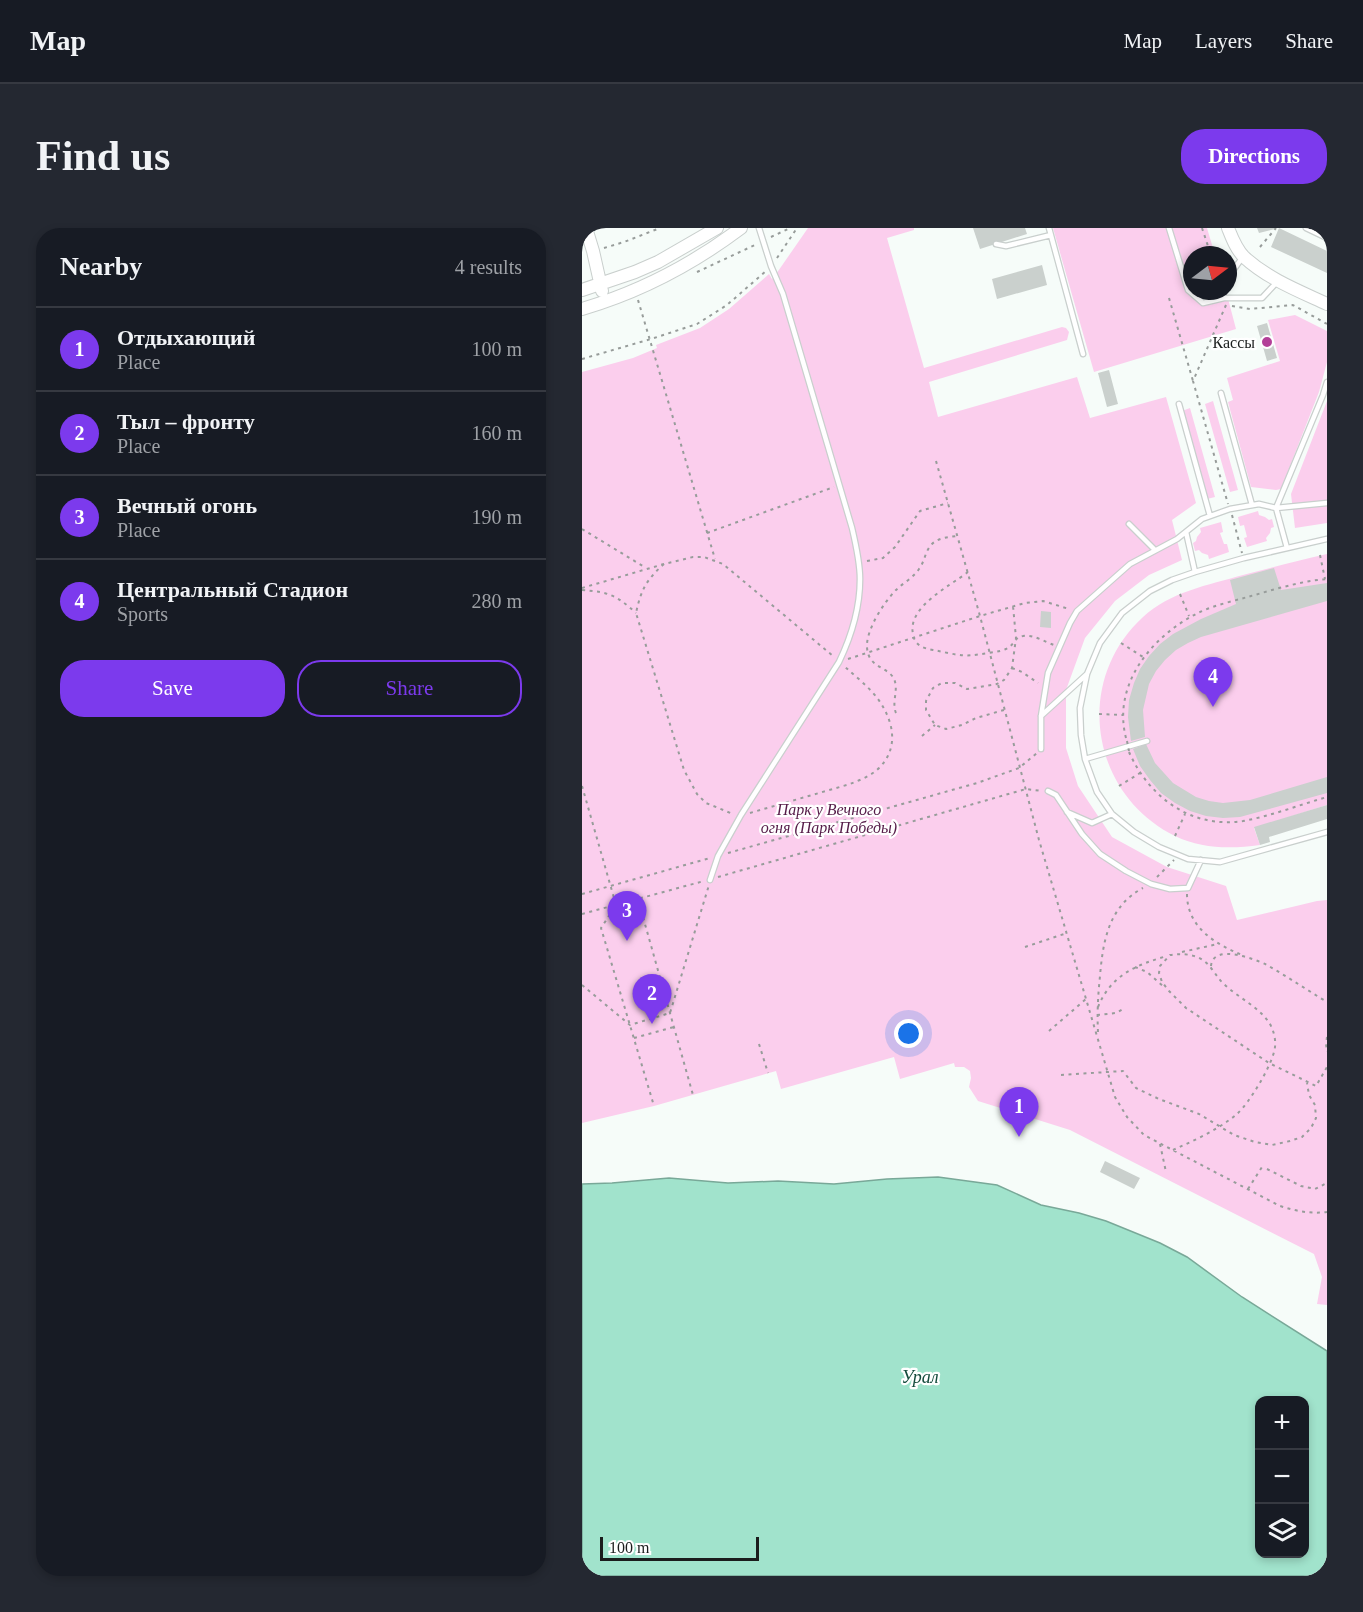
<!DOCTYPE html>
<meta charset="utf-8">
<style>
:root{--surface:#171b24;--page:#242831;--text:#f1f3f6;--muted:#9ea1a6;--line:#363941;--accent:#7c3aed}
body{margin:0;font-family:Georgia,serif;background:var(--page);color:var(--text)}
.controls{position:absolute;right:18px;bottom:18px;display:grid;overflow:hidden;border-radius:12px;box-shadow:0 3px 9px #0003}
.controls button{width:54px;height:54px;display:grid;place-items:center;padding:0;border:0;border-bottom:2px solid var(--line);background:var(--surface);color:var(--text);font:30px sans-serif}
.compass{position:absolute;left:601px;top:18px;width:54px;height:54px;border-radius:50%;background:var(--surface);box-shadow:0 3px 9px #0003;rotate:74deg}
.scale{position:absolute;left:18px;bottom:15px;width:159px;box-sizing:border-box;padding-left:6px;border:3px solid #1b1d1d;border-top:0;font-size:16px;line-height:21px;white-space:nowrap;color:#1b1d1d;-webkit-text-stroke:4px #fff;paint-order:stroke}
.you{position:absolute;left:327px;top:806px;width:21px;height:21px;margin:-15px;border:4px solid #fff;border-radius:50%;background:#1a73e8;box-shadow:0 0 0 9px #1a73e833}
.badge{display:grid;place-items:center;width:39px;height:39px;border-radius:50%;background:var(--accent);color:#fff;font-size:20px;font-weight:700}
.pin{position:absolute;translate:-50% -50px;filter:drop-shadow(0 2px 3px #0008)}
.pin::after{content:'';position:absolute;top:32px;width:21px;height:18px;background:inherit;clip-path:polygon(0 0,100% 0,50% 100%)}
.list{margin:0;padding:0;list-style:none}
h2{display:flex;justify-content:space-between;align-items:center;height:78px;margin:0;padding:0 24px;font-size:26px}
h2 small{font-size:20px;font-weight:400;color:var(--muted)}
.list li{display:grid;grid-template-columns:39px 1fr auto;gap:18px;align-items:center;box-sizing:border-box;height:84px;padding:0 24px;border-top:2px solid var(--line)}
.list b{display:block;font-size:22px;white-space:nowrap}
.list p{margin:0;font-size:20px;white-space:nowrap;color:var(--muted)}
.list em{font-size:20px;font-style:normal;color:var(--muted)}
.actions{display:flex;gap:12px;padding:18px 24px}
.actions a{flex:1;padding:14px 0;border:2px solid var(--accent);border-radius:24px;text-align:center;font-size:21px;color:var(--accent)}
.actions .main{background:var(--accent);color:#fff}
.icon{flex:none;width:33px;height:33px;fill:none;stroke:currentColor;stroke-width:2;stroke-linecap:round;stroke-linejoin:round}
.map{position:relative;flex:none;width:745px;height:1348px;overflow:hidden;border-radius:24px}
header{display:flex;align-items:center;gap:36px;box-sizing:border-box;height:84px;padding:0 30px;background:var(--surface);border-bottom:2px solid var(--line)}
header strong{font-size:28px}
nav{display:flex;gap:33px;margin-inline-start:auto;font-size:21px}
.intro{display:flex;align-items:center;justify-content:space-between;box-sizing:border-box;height:144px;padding:0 36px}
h1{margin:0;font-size:42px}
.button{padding:15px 27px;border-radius:24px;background:var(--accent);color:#fff;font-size:21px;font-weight:700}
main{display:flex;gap:36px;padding:0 36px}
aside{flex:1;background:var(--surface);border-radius:24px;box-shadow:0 3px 9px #0003}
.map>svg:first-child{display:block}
.green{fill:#fbceed}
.water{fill:#a1e3cc;stroke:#79a898;stroke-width:1.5;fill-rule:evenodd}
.building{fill:#cad0cd}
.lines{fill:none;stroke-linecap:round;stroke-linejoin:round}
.lane-casing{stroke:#c9cfcd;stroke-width:7}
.secondary-casing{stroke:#c9cfcd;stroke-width:14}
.path{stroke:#979c9a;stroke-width:2;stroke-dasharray:3 4.5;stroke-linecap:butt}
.lane{stroke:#fff;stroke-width:4.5}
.secondary{stroke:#fff;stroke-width:12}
.path-bridge{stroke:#979c9a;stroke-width:2;stroke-dasharray:3 4.5;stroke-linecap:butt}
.poi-dot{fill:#b33f98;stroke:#fff;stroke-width:2}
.labels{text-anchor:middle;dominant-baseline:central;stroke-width:4.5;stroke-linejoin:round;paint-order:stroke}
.poi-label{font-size:16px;fill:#1b1d1d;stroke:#fff;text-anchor:end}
.park-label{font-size:16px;font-style:italic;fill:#551b48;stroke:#fff}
.water-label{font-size:18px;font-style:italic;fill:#144b3c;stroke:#fff}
</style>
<header>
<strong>Map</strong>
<nav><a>Map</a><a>Layers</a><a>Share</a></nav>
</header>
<div class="intro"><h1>Find us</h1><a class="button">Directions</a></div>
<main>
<aside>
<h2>Nearby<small>4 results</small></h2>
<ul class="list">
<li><span class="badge">1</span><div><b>Отдыхающий</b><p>Place</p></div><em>100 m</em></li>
<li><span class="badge">2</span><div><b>Тыл – фронту</b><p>Place</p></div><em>160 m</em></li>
<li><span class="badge">3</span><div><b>Вечный огонь</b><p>Place</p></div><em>190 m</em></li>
<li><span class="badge">4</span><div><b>Центральный Стадион</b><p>Sports</p></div><em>280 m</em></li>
</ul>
<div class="actions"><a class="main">Save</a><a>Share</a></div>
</aside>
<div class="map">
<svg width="745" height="1348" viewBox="0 0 745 1348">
<rect width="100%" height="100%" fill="#f6fcf9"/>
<path class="green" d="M226 0H332V2L305 10 342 140 480 99 484 100 487 104 485 112 347 154 356 189 495 149 508 190 584 169 614 275 590 292 600 332 567 347 533 373 503 410 484 462V520L496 558 530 609 585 639 644 658 655 692 735 673 745 672V1077L735 1076 740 1049 732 1026 488 902 396 873 387 859 389 850 388 843 382 839H373L372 835 318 851 312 829 199 861 194 843 72 878 0 895V144L51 130 75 120 74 117 118 100 147 81 187 46 190 51 192 49Z
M471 0H625L633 27H610V63H644L654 101 512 144Z
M713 87 745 103V134L737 164 699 261 694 262 669 259 646 174 651 172 645 150 698 133 686 92Z
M631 173 656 262 648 264 623 176Z
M745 173V295L713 300 709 266Z
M608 180 633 269 625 271 600 183Z
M676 283 677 287 683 289 687 292 690 291 692 299 689 300 688 305 684 310 685 313 665 319 662 310 665 309 662 297 658 298 656 289Z
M639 294 641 304 638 305 642 316H645L647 324 627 331 626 327 620 325 617 322 613 323 611 315 614 313 615 309 619 304 618 300Z
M745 326V577L672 600 678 617C649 621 620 621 593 608 508 566 491 453 561 389 588 364 626 357 661 347 689 340 717 332 745 326Z"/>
<path class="water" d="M356 949 415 957 459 977 497 985 524 993 578 1015 605 1029 660 1069 745 1123V1348H0V956L30 955 87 950 146 955 196 953 252 956 305 951ZM678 1172H722V1326H678Z"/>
<path class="building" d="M391 0H443L445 6 398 21Z
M675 0H693V1L677 5Z
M697 0 745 23V45L689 19Z
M460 37 465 57 415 71 410 51Z
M685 95 695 130 685 133 675 98Z
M527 142 536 176 525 179 516 145Z
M692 340 699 362 745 355V373L619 409 606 415 594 422 583 432 574 443 567 456 561 482 563 509 549 513 546 489 547 472 552 455 558 441 567 428 578 416 591 406 619 391 654 376 648 352Z
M459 383 469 384V400L458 399Z
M564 516 573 535 591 555 614 569 627 573 641 575 668 572 745 549V565L658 589 641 590 624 588 608 583 593 575 579 565 568 552 558 538 551 521Z
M745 577V591L687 609 688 614 678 617 672 599Z
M523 933 558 950 552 961 518 944Z"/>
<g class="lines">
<g class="lane-casing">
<path id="lane" d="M467 0 501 126
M587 0 606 62 621 75 642 70H680L696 53
M724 0 745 10
M414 16 424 18 469 7
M646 60 650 44 660 30
M639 165 670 277
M597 176 628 288
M547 296 573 322
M604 304 613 344
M745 311 662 330 613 344 590 352 568 363 540 385 518 415 505 446 498 480 499 507 503 531 515 564 530 586 552 604 577 619 606 631 638 634 745 604
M705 320 694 280 741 167 745 154
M459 488 505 446
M459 521V488L466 445 488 395 495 383 548 336 595 311 620 291 648 281 677 276 694 280 745 275
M503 531 565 513
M466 563 474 567 500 606 518 626 544 643 569 656 588 661 606 660 619 632
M485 584 510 595 530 586
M128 652 136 628 159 587 257 434C269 409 278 379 278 351 278 334 274 317 270 300L201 66 189 38 177 0"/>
</g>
<g class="secondary-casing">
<path id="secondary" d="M4 0 11 23 20 63
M646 0C650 10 654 21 662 29 686 51 717 63 745 76
M0 62 53 44 76 34 135 0
M0 81C58 64 111 36 159 0"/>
</g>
<path class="path" d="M620 0 629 27
M189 9 208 0
M678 19 694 0
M22 20 42 14 78 0
M195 30 215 0
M115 44 175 16
M587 70 611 153
M56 72 133 331
M644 77 611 153 646 276
M650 78 668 81 711 77 745 96
M0 131 69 111 115 96 145 77 184 43
M354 233 398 388 457 612 533 869 545 889 562 907 698 978C714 983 728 986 745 984
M650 287 660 325
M0 301 64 340
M125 305 252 259
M738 327 743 351
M285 333 301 330 313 319 338 283 366 275
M82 336C64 352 59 362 54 385L102 542 115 566 124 575 151 586
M386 344C368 358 325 379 331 406 333 418 341 420 351 422 364 424 378 429 392 427 399 426 418 424 424 421 432 418 432 409 441 408 451 406 463 414 472 417
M0 360 82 336 111 329H122L141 336 251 428
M0 362C27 364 34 367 54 385
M598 366 607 388
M539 415 561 429
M266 431 398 388 443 375 461 373 487 381
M430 440 440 444 456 455
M422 482 394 490 380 497 364 501 353 497 344 482V473L351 460 360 455H373L385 461 415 456 422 452 430 440 434 410 431 378
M314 485C309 473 318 461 311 449 303 438 286 439 285 419 284 402 302 374 314 362 321 355 331 350 337 341 343 333 343 323 350 316 356 310 366 309 375 308
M517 486 541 487
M340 508 353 497
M544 510C530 456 570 408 616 385 632 377 652 373 669 368 694 361 719 353 745 351
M547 524C567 569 609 601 661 593 689 588 717 577 745 569
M0 558 34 677 19 700 72 878
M537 558 558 545
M168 585 268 556C278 552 289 548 297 540 318 519 311 492 296 471 287 459 273 448 262 438
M593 608 603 586
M146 625 395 555 437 540 455 525
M136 649 444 561 460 563
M575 649 592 632
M0 666 128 630
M605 666C605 699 633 716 660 727
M34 677 61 689 111 867
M0 686 122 653
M443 719 485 705
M600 724 636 716
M629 738C631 715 673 731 685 737 706 749 725 762 745 774
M553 739 565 744 582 759
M0 757 48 797 88 785 127 657
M516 779C529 747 554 737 585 728
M515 787 534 785 541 781
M467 803 504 771
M516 804C515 785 516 767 518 748 521 712 527 678 561 660
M745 809 744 816 745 824
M52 810 92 799
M177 816 186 845
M479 847 541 843 554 860 577 871 617 886 652 907 673 914 690 917 708 913 720 909 729 900 734 890 733 877 727 867 725 855
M578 916 584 944
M591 922C613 912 636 902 655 886 668 874 691 836 693 819 694 810 691 800 686 793 675 778 657 770 643 757 637 752 634 746 629 740 619 726 603 725 588 727L578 738 577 745 580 754 587 763 604 780 687 835 734 858 745 839
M685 941 719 958 733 961 745 955
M666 961 680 939"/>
<use href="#lane" class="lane"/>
<use href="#secondary" class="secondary"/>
<path class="path-bridge" d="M545 513 547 523"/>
</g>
<circle class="poi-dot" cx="685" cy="114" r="6"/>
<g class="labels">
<g class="poi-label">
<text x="673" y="114">Кассы</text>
</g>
<g class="park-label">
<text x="247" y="581">Парк у Вечного<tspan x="247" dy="18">огня (Парк Победы)</tspan></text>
</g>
<g class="water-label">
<text x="338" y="1149">Урал</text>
</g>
</g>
</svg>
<div class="controls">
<button>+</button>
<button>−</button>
<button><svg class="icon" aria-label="layers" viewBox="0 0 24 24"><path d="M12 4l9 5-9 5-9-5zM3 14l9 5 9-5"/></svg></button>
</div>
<svg class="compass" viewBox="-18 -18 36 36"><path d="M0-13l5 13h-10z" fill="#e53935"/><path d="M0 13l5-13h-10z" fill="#9ea1a6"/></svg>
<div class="scale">100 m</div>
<div class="you"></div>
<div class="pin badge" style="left:437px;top:909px">1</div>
<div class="pin badge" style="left:70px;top:796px">2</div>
<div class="pin badge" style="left:45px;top:713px">3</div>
<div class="pin badge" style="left:631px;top:479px">4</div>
</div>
</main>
